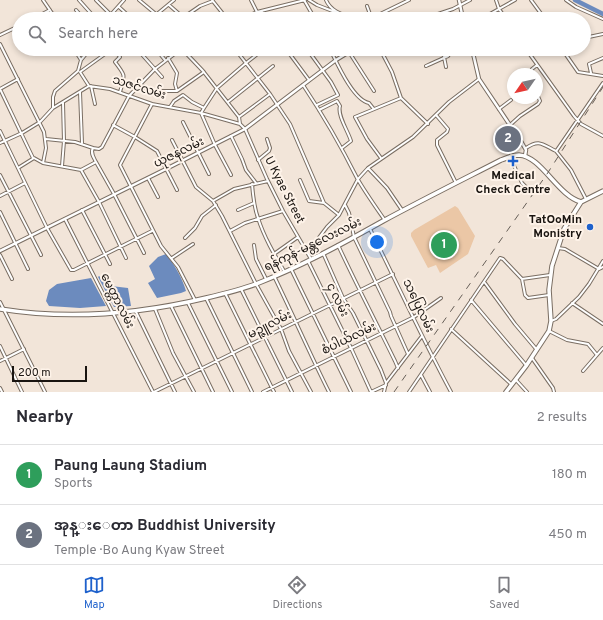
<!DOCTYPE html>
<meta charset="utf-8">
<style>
:root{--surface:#fff;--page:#f2f2f3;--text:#2b2b33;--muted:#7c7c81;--line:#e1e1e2;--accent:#1e61cc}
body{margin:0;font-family:Overpass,"Noto Sans Myanmar",sans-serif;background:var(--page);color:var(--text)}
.compass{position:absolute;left:507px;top:68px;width:36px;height:36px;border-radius:50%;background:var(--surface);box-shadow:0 2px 6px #0003;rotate:236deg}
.scale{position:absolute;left:12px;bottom:10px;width:75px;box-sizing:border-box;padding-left:4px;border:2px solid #191410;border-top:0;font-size:11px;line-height:14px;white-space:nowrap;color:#191410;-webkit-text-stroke:3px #fef3e9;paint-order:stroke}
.you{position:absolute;left:377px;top:242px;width:14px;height:14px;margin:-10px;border:3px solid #fff;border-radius:50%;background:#1a73e8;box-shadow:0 0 0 6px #1a73e833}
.badge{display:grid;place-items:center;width:26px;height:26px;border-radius:50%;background:var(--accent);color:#fff;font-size:13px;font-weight:700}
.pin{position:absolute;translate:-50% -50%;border:2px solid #fff;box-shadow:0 1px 4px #0006}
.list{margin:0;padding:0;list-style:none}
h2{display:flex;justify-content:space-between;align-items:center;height:52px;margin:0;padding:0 16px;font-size:17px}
h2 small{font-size:13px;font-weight:400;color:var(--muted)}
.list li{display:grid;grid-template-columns:26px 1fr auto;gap:12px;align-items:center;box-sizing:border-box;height:60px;padding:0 16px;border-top:1px solid var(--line)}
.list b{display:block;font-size:15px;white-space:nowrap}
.list p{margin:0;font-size:13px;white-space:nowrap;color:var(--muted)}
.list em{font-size:13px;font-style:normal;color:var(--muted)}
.icon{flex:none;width:22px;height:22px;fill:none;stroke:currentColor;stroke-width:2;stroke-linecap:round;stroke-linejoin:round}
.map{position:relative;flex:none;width:603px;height:392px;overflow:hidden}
.search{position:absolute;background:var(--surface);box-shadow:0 2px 6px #0003;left:12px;right:12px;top:12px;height:44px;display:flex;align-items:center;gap:10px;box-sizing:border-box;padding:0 14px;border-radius:22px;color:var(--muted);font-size:15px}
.sheet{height:172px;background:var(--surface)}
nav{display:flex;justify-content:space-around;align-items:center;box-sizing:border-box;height:56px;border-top:1px solid var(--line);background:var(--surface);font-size:11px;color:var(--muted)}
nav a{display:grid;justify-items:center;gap:2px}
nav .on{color:var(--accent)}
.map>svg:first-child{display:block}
.green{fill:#ebc7a6}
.water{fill:#6c8bbe}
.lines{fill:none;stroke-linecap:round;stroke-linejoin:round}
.river{stroke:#6c8bbe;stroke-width:4.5}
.minor-casing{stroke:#7a6e63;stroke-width:4}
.tertiary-casing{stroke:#7a6e63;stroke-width:4.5}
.primary-casing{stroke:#7a6e63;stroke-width:5.5}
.minor{stroke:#fff;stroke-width:2}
.tertiary{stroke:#fff;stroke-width:2.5}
.primary{stroke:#fff;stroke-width:3.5}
.rail{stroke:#675f58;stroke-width:1;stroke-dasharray:7 7;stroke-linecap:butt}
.poi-dot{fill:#1e61cc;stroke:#fef3e9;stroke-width:1.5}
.labels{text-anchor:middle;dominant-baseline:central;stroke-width:4;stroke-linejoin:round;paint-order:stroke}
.street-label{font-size:12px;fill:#191410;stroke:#fef3e9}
.poi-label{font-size:12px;font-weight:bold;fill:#191410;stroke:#fef3e9}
</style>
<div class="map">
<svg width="603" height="392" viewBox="0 0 603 392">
<rect width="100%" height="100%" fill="#f2e5d9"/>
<path class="green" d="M455 206 458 208 475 236 468 254 440 273 436 265 428 268 411 236V233L414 230Z"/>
<path class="water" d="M166 254C174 264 182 277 186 291L181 293 157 298 148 283 155 279 149 266 158 257Z
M99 276 111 286 128 288 131 306 114 307 98 277Z
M91 278 106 306 80 308 49 306 46 301 49 290 57 284Z"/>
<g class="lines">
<path class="river" d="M575 0 603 14"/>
<g class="minor-casing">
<path id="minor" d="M43 0 56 19
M79 0 96 19
M96 0 111 15
M139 0 157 15
M212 0 224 15 249 14
M251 0 257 12H262L267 19
M304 0 315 19
M309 0 317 5 335 12
M326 0C331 12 344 15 355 19
M496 0 499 9 506 19
M531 0 545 19
M566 0 576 7 603 19
M169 5 185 19
M367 6 371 17
M119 7 132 19
M76 10 84 19
M42 15 44 19
M184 17 200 6 213 1
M33 19 50 10
M107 19 124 0
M151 19 174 0
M241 19 257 12 305 0
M308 19 313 16
M370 19 409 0
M423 19 453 9 470 0
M481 19 515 0
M0 35 19 26
M584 38 603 34
M0 44 44 132 46 148 43 163
M74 49 81 60
M114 49 120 57 115 62C126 76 125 75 120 92
M137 49 162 77
M156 49 165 60
M172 49 175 53
M182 49 203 71 239 117 240 124 245 129 267 179 283 211 311 259
M235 49 270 94 290 124 324 203 339 215
M286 49 309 80
M307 49 331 82 338 95 317 105
M330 49C337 63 353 100 369 103L373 108
M380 49 392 72 401 98 428 124
M526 49 574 116 581 124 603 136
M562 49 578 72 603 76
M349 52 374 91
M472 53 480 49
M444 57 446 67
M168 58 177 73 175 84 177 91
M426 66C430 64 446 57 448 56 450 54 450 52 450 49
M80 72 112 49
M80 72 89 86
M591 73 589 64 603 58
M530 74 532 69 537 65
M140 84 150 91H177L204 72
M303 85C323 115 341 146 357 178 365 192 375 206 384 219
M91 86 95 104
M0 89 33 158
M0 89 18 79
M80 92 82 143
M228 102 273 66
M152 104 120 165 161 246 178 267 195 300
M170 107 174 101 183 95 192 102 204 108 217 88 246 63 264 49
M53 108V97L55 91 78 71 81 60 90 49
M204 108 201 113 215 145 231 175
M499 109 511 100
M319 110 337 101 340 106C337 115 348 131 351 141L342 148
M436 115 448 129 447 132 437 140V145L456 183
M239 117 270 94
M183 122 209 174
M113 125 135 137 157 151 177 190
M510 125 520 116 538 104 540 101 537 94
M0 131 47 228 71 270H74L152 231
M231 136 242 159 246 170 256 183
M46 139 75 142 93 148
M172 140 196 187 213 201 222 216 256 284 281 329 289 351 311 392
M0 143 22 133 40 122 53 108 89 86 110 89 152 104 201 113 240 124
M526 148C539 139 542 144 556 151L557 150 603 83
M556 151 571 170 586 199
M510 157 522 183 527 188
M381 158 367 139 355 117 401 98
M258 160 269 151 270 148 267 139
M96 162 114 194 144 253
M62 166 64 141 63 103
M18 168 34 158 43 163 81 170 99 202 126 258
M81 170 96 162C94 158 90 153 93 148L99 149 102 147 129 96 155 69 181 49
M0 175 41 255
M148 178 158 197
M300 180 309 201 324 203
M252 184C253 196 254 207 258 218 264 237 274 254 284 271
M0 196 25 183
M213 201 234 189 268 181
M345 205 349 213 354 237 390 312 391 316 408 354
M82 210 110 264
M238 210 254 203
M402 210 387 188 368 168 413 137 449 102 479 79
M0 212 28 269
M65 219 153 392
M370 229C397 283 422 338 451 392
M230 231 245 223 283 211
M185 238 195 228 202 216 216 205
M254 245 256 259 266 279
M338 245C356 284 376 322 395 361L398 368
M558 248 565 249 599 269 603 267
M308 252 327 227 339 215 358 179 368 168
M323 253 343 298 353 313 381 370 386 383
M274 254 298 237
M0 255 12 279
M172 258 193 244
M308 261 351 348 371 392
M291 269 351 392
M274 276C293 315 310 354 329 392
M522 279 525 295 528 298 549 295
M485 283 515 324 537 350
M241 289 292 392
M225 293 274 392
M206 298 252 392
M471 300 526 365
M0 302 45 392
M188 303 232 392
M572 303 603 324
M171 306 213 392
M155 309 173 353 194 392
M136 312 175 392
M551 321 556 319 579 297 589 284 603 261
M451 329 511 384
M549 331 567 340 588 344 597 355
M0 346 22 392
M532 358 553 388 554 392
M0 361 24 349
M583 371 603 348
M421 375 430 392
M516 380 527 392
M0 388 2 392
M154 392 393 274
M263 392 414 317 441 298
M371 392 386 385
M384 392 386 383 422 336
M409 392 500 258 503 259 522 279 550 275"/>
</g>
<g class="tertiary-casing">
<path id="tertiary" d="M459 0 463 19
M472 49 479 79 522 143 526 150 525 156
M0 251 166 169 245 129 336 60 354 49"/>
</g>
<g class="primary-casing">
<path id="primary" d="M0 309C69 320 139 314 206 298 223 294 240 290 256 284 300 267 342 244 383 221 422 200 462 180 501 160 507 158 513 155 519 155 541 156 558 196 581 202L603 191
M506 392 526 366 549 331 551 321 549 290 552 266 564 229 581 202"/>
</g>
<use href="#minor" class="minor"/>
<use href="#tertiary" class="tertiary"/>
<use href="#primary" class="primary"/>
<path class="rail" d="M394 392 547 174 603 87"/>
</g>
<g class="poi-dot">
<path d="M511 155h4v4h4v4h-4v4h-4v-4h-4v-4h4z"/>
<circle cx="590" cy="227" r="4"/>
</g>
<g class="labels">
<g class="street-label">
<text transform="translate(139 88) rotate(17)">သဇင်လမ်း</text>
<text transform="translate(179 153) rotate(-26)">ယုဇနလမ်း</text>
<text transform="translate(284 190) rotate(63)">U Kyae Street</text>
<text transform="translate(313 245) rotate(-26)">ရန်ကုန်-မန္တလေးလမ်း</text>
<text transform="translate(337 300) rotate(64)">၄ လမ်း</text>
<text transform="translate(117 301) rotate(63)">မေတ္တာလမ်း</text>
<text transform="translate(418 306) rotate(65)">သပြေလမ်း</text>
<text transform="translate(270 325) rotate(-27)">မဉ္ဇူလမ်း</text>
<text transform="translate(349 339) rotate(-26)">စံပါယ်လမ်း</text>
</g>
<g class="poi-label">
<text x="513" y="176">Medical<tspan x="513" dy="14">Check Centre</tspan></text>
<text x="582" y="220" text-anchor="end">TatOoMin<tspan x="582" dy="14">Monistry</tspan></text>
</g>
</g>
</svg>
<svg class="compass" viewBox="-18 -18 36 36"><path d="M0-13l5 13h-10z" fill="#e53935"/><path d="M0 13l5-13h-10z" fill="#7c7c81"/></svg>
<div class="scale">200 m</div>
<div class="you"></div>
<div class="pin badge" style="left:444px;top:245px;background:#2e9e5b">1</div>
<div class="pin badge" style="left:508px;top:139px;background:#6b7280">2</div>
<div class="search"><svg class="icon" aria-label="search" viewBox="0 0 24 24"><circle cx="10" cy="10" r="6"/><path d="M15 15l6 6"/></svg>Search here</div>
</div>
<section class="sheet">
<h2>Nearby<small>2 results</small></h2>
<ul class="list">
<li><span class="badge" style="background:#2e9e5b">1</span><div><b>Paung Laung Stadium</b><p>Sports</p></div><em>180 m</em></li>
<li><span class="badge" style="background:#6b7280">2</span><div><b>အုန္းေတာ Buddhist University</b><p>Temple · Bo Aung Kyaw Street</p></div><em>450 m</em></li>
</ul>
</section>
<nav>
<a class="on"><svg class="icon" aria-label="map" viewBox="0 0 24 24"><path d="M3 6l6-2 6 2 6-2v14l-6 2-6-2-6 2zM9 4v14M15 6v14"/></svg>Map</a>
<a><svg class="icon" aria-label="directions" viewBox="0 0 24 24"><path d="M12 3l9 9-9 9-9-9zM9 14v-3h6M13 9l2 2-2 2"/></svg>Directions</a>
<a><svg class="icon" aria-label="saved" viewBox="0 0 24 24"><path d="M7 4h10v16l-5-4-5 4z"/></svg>Saved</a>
</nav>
